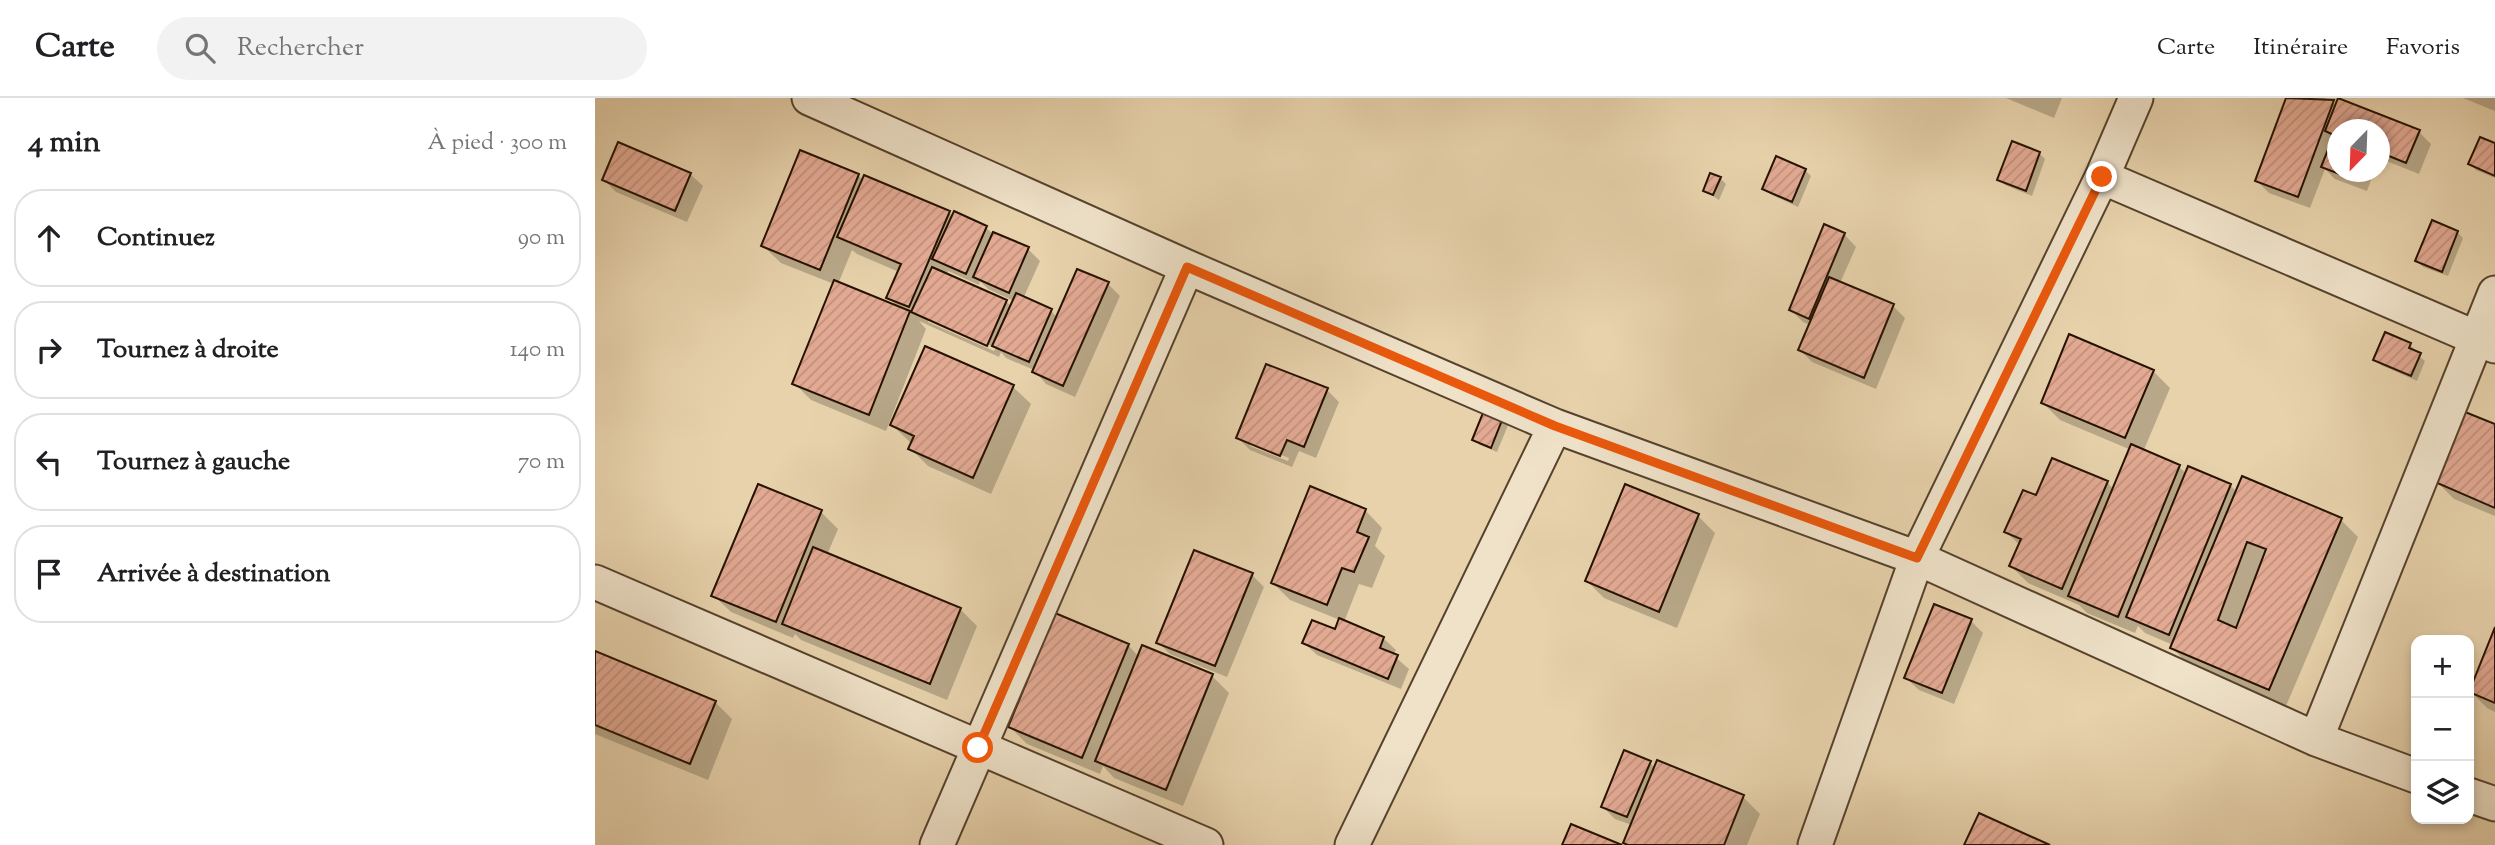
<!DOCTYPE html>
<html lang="fr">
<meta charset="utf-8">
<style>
:root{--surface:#fff;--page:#f2f2f2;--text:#202124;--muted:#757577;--line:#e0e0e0}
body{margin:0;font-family:"Sorts Mill Goudy",serif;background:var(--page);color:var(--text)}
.controls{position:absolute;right:21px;bottom:21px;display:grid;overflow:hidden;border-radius:14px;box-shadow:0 4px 10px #0003}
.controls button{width:63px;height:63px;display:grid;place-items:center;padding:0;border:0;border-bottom:2px solid var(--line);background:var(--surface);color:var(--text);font:35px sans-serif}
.compass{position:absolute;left:1732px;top:21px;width:63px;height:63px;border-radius:50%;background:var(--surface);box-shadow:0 4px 10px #0003;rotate:203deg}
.stop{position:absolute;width:21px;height:21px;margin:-16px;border:5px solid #ea580c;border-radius:50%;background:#fff}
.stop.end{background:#ea580c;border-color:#fff;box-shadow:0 2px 7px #0008}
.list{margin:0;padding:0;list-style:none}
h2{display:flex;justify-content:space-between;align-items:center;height:91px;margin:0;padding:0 28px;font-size:30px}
h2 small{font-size:23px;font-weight:400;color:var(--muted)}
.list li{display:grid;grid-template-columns:46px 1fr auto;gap:21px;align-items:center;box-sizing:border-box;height:98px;margin:0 14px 14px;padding:0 14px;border:2px solid var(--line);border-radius:28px}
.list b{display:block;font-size:26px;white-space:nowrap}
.list em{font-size:23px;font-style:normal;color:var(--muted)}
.icon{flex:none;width:38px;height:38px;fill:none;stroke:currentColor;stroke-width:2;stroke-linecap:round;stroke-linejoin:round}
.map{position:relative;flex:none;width:1900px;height:747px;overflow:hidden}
header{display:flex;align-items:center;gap:42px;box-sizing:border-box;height:98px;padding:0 35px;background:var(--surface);border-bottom:2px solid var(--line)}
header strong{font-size:33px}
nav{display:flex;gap:38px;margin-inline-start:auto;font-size:24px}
.search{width:490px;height:63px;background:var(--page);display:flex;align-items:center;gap:18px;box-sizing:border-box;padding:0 24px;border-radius:38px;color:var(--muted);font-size:26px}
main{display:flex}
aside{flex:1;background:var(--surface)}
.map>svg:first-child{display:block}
.shadow{fill:#0003;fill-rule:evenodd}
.building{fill:url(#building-hatch);stroke:#261202;stroke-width:2;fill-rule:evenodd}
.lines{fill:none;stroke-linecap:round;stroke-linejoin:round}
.street-casing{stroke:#56422c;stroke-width:37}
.street{stroke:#efe2c9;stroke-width:33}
.route{stroke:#ea580c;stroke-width:9}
</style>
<header>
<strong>Carte</strong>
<div class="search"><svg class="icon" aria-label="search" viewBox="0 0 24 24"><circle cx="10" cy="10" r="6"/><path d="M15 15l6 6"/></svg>Rechercher</div>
<nav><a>Carte</a><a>Itinéraire</a><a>Favoris</a></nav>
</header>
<main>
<aside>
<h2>4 min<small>À pied · 300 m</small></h2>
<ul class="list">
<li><svg class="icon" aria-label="ahead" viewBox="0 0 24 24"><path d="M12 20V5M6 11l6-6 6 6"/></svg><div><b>Continuez</b></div><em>90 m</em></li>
<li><svg class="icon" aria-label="right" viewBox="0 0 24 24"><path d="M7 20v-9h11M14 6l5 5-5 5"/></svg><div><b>Tournez à droite</b></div><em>140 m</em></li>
<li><svg class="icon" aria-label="left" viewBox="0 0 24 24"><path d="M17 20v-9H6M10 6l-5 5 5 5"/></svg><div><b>Tournez à gauche</b></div><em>70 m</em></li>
<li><svg class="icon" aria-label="arrive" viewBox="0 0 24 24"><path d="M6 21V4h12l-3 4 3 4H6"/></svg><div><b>Arrivée à destination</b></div></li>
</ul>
</aside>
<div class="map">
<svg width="1900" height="747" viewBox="0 0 1900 747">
<defs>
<pattern id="building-hatch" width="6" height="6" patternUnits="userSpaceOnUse" patternTransform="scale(1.75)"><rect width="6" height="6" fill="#e2a993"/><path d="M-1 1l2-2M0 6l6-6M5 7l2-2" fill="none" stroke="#c2907d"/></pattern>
</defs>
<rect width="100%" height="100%" fill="#e7d2ac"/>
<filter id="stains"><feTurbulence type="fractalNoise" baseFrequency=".00286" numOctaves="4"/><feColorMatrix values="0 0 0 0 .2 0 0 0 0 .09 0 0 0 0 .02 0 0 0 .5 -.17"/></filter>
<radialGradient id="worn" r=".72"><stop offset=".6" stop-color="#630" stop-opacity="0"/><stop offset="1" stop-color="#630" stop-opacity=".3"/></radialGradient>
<path class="shadow" d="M1411 0H1467L1459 20Z
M1693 0H1729L1742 7 1824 34 1836 46 1824 76 1784 60V32H1742V74H1779L1772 93 1740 81 1730 71 1715 110 1674 95 1662 83Z
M1868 0H1900V13Z
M24 46 95 76 108 88 92 124 21 94 9 82Z
M1900 47V80L1881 72 1875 66Z
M1444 55 1450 61 1437 98 1410 87 1404 81Z
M1210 72 1216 78 1203 109 1175 96 1169 90Z
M263 77 269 83 391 130 397 135 433 151 445 163 428 201 456 213 463 220 513 186 525 198 480 299 451 286 439 272 411 260 406 254 404 259 324 223 331 231 291 333 216 302 199 285 239 186 186 165 168 148ZM257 152 262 156 304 174 293 199 304 210 243 186ZM353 173 384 187 385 183 393 191 419 203 417 209 411 203 352 177ZM333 220 401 250 399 253 333 224Z
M1125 80 1131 86 1124 102 1110 93Z
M1862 134 1868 140 1853 178 1828 169 1822 163Z
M1249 136 1261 149 1245 185 1298 208 1310 220 1281 291 1217 264 1205 252 1215 227 1208 224 1196 212Z
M1815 247 1821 253 1820 255 1830 263 1822 283 1786 267 1780 261Z
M331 251 418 289 436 306 396 396 333 368 315 350 317 346 297 327Z
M1558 273 1575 290 1548 354 1584 369 1592 376 1635 387 1642 394 1746 422 1763 439 1691 608 1594 567 1577 550 1578 547 1550 535 1543 528 1540 535 1492 515 1484 507 1433 485 1416 468 1425 447 1411 434 1442 400 1512 384 1519 392 1536 352 1465 322 1448 305Z
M732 292 744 304 721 360 704 353 697 369 655 352 643 340ZM655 344 694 360 693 363 655 348Z
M893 307 916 320 902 354 885 347 879 342Z
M1900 328V418L1859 401 1842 384Z
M770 412 787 430 780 448 790 458 777 490 764 486 749 524 788 540 801 552 798 557 814 571 806 591 722 557 709 545 741 534 745 522 695 502 678 485Z
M226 414 243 431 232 457 365 511 382 528 352 602 206 542 200 536 198 540 136 514 118 497Z
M1103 418 1120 435 1082 530 1009 500 992 483Z
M657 477 669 489 632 579 575 556 563 544Z
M1376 523 1388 535 1359 606 1324 592 1311 580Z
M1900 533V614L1892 610 1875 593Z
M533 547 544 559 617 578 634 595 588 708 519 680 508 668 505 676 432 646 415 629Z
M0 555 120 604 137 621 113 682 0 636Z
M1055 665 1060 670 1148 699 1165 716 1152 747H1032L1030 744 1037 727 1020 721 1008 709Z"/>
<path class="building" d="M1691 0 1739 2 1703 99 1660 83Z
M1743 0 1825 32 1811 65 1784 54V32H1742V74H1763L1760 82 1726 69 1739 37 1730 33Z
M1885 39 1900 45V78L1873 66Z
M1417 43 1445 54 1431 93 1402 82Z
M23 44 96 75 80 113 7 82Z
M205 52 264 76 225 172 166 148Z
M1181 58 1211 71 1197 104 1167 91Z
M1115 75 1126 79 1118 97 1108 93Z
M269 77 355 113 314 209 291 200 306 166 242 139Z
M359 113 392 128 371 176 337 161Z
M1837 122 1863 133 1847 174 1820 163Z
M1229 126 1250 135 1214 221 1194 212Z
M398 134 434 149 414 195 378 179Z
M337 169 412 202 392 248 316 214Z
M482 171 514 184 468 288 437 274Z
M1234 179 1299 206 1269 280 1203 252Z
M239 182 315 213 274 317 197 286Z
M421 195 457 211 434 264 397 248Z
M1790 234 1816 245 1814 250 1826 255 1816 278 1778 262Z
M1474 236 1559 272 1530 340 1446 305Z
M330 248 419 287 378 380 313 351 319 338 295 327Z
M671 266 733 290 709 349 692 342 685 358 641 340Z
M892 305 911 312 896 350 877 342Z
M1870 314 1900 326V410L1840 384Z
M1536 346 1585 367 1523 519 1473 498Z
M1457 360 1513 383 1467 491 1414 468 1426 441 1409 434 1428 392 1441 397Z
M1593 368 1636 386 1574 537 1531 519Z
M1647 378 1747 420 1674 592 1575 550ZM1652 444 1671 451 1641 530 1623 522Z
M163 386 227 412 181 524 116 498Z
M1030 386 1104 416 1064 514 990 483Z
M715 388 771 411 762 434 774 439 759 474 747 470 732 507 676 485Z
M218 449 366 510 335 586 187 526Z
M599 452 658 475 620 568 561 545Z
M1339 506 1377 521 1347 595 1309 580Z
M460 515 534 546 487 660 413 629Z
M744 520 789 539 785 550 803 557 793 581 707 545 717 522 740 531Z
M1900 529V605L1874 594Z
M547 547 618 576 571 692 500 663Z
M0 553 121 603 95 666 0 627Z
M1029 652 1056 663 1032 719 1006 709Z
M1062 662 1149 697 1129 747H1033L1028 745Z
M1384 715 1455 747H1369Z
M976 726 1027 747H967Z"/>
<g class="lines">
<g class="street-casing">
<path id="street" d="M214 0 592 169 960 328 1322 460 1721 641 1821 678
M1507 79 1900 248
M0 484 611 747
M1721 641 1900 195
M1874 697 1900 706
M342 747 592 169
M757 747 960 328
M1220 747 1322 460 1507 79 1541 0"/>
</g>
<use href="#street" class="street"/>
</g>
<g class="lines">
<path class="route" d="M383 650 592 169 960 328 1322 460 1507 79"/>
</g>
<rect width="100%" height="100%" filter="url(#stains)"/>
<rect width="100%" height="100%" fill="url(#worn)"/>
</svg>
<div class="controls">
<button>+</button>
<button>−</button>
<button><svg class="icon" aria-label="layers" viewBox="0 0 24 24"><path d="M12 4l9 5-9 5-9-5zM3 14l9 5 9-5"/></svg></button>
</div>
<svg class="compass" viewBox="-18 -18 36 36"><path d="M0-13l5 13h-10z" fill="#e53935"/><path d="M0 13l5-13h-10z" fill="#757577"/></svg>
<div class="stop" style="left:383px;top:650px"></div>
<div class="stop end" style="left:1507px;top:79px"></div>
</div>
</main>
